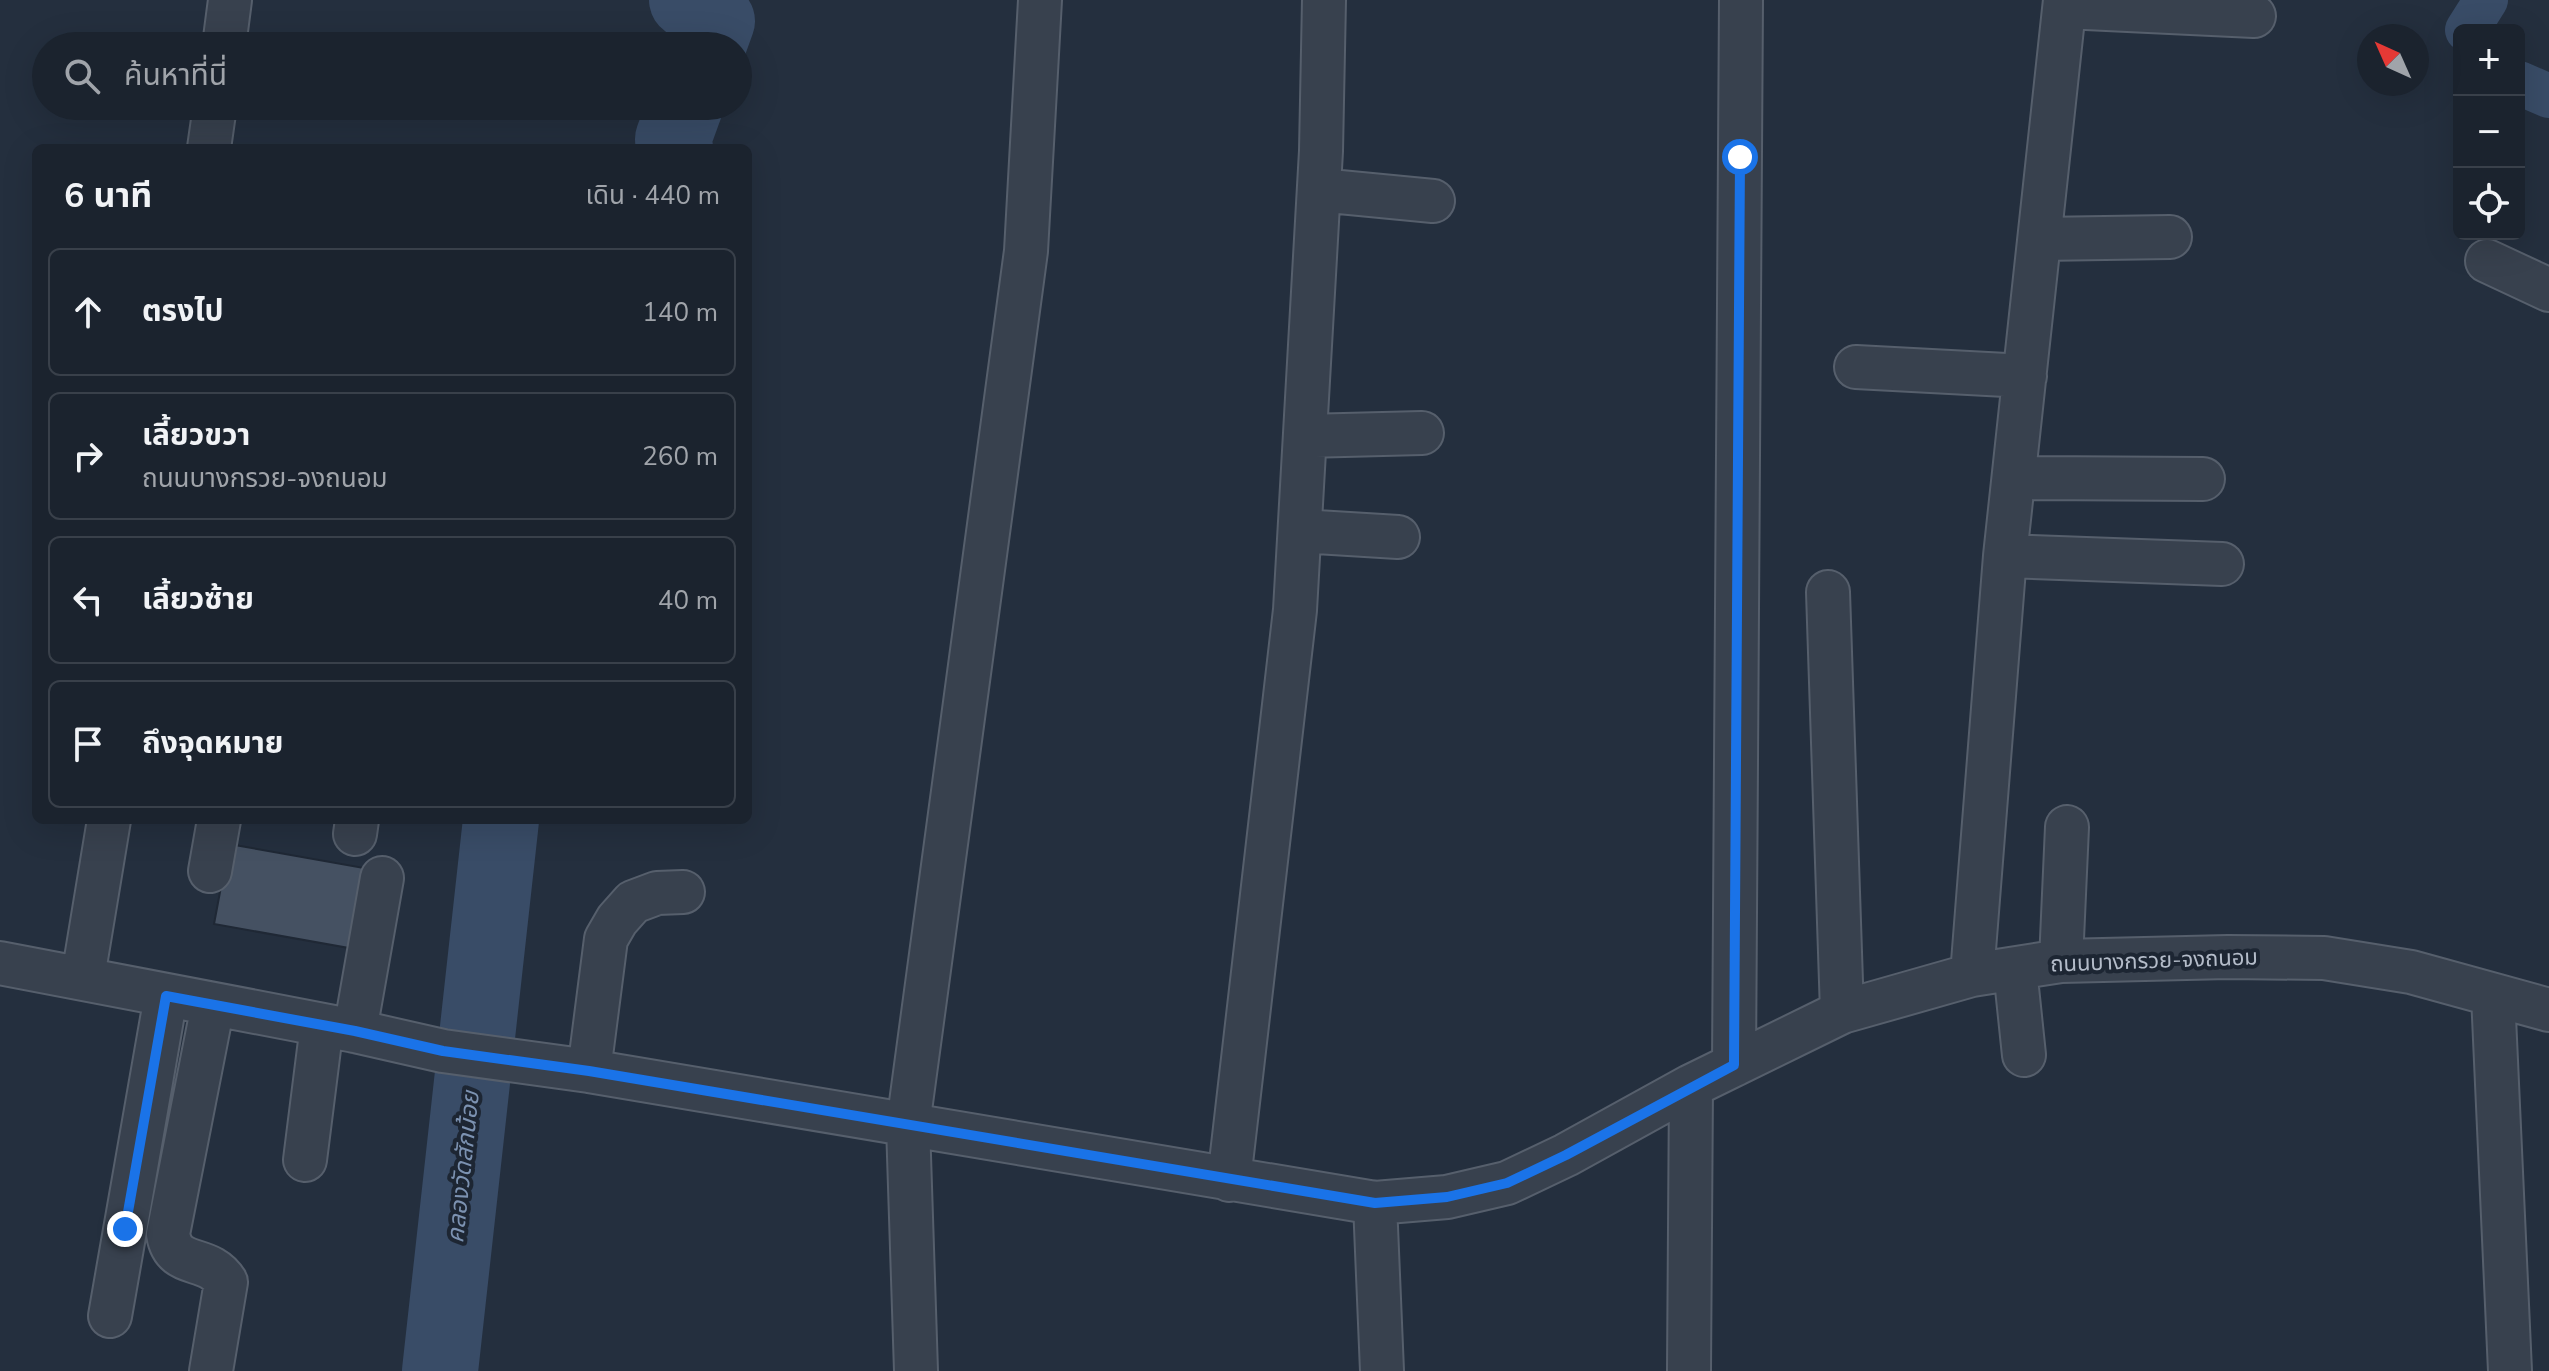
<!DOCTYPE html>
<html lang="th">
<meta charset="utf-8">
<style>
:root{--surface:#1b232e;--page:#282f3a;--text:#f1f3f6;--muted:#a0a4aa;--line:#39404a}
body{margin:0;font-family:"Nunito Sans","Noto Sans Thai",sans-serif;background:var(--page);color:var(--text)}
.controls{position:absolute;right:24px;top:24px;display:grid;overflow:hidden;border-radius:12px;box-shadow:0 8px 32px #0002}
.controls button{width:72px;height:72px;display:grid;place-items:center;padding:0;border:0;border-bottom:2px solid var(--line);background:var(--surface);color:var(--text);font:40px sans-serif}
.compass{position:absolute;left:2357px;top:24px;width:72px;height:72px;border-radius:50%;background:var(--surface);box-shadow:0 8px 32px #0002;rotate:315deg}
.stop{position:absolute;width:24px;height:24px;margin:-18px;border:6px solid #1a73e8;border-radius:50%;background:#fff}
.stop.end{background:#1a73e8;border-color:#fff;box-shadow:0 2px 8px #0008}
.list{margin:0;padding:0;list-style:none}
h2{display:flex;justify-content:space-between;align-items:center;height:104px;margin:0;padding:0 32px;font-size:34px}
h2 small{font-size:26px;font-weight:400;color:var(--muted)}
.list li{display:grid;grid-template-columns:52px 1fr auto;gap:24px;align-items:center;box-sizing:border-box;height:128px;margin:0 16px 16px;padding:0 16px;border:2px solid var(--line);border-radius:12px}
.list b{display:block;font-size:30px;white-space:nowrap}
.list p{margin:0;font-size:26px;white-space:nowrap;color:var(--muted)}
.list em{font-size:26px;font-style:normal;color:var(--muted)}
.icon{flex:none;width:44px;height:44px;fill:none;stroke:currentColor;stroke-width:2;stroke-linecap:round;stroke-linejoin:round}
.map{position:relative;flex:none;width:2549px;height:1371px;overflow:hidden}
.search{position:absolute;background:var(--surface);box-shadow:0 8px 32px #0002;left:32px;top:32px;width:720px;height:88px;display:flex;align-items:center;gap:20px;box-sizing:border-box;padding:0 28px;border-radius:44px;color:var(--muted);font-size:30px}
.panel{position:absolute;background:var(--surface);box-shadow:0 8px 32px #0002;left:32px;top:144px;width:720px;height:680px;border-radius:12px}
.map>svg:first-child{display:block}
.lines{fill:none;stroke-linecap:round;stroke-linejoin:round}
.canal{stroke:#394c67;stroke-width:44}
.river{stroke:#394c67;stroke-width:76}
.building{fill:#455162;stroke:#1f2835;stroke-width:2}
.minor-casing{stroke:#565f6c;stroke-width:46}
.minor{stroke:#38414e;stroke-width:42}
.route{stroke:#1a73e8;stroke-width:10}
.labels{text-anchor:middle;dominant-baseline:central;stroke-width:8;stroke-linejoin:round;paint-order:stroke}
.street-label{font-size:22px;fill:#b4bcc9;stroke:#1d2633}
.water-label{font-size:24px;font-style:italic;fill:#7c92b1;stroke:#1d2633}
</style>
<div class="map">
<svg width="2549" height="1371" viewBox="0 0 2549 1371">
<rect width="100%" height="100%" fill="#242f3e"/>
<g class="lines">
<path class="canal" d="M2467 30 2486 0
M2519 83 2549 96"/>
<path class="river" d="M687 0 717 21 708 46
M675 148 673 139 685 106
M440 1371 501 820"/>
</g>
<path class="building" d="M229 844 364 868 349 948 214 924Z"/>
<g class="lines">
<g class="minor-casing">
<path id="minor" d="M2065 7 2254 16
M224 46 230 0
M209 148 215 106
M1319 190 1433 201
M2040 239 2170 237
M2487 261 2549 290
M1856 367 2025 376
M1305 436 1422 433
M2014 478 2203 479
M1300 531 1398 537
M2005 556 2222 564
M1828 592 1842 1012
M355 834 357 820
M210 871 219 820
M2061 961 2067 827
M0 963 355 1031 443 1051 589 1071 1375 1203 1447 1197 1507 1183 1566 1155 1691 1086 1842 1012 1972 975 2061 961 2228 957 2324 958 2411 972 2549 1010
M2015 969 2024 1055
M1972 975 2005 556 2065 0
M83 977 109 820
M2493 995 2510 1371
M355 1031 382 878
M1734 1065 1741 0
M589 1071 606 939 617 920 633 902 657 893 683 892
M305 1160 322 1025
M1229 1180 1295 610 1321 151 1324 0
M1375 1203 1382 1371
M110 1316 166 996
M211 1371 226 1282C208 1253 174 1271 168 1234L213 1005
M916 1371 908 1125 1026 251 1040 0
M1689 1371 1691 1086"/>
</g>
<use href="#minor" class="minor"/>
</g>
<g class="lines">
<path class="route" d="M125 1229 166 996 355 1031 443 1051 589 1071 1375 1203 1447 1197 1507 1183 1566 1155 1734 1065 1740 157"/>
</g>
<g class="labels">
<g class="street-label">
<text transform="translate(2154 961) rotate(-2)">ถนนบางกรวย-จงถนอม</text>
</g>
<g class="water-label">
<text transform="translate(463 1167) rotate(-84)">คลองวัดสักน้อย</text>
</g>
</g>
</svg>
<div class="controls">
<button>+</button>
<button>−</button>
<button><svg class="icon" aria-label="locate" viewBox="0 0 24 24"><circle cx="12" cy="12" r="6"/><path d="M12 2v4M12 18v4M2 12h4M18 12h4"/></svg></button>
</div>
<svg class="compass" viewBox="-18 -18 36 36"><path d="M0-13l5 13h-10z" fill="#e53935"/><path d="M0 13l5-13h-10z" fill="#a0a4aa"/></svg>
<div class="stop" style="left:1740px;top:157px"></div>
<div class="stop end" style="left:125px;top:1229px"></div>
<div class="search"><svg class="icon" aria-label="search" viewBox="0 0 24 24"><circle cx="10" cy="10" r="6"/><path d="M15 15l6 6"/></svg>ค้นหาที่นี่</div>
<section class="panel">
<h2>6 นาที<small>เดิน · 440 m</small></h2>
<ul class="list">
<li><svg class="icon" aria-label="ahead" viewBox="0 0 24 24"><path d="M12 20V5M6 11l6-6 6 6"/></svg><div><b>ตรงไป</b></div><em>140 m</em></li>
<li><svg class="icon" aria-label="right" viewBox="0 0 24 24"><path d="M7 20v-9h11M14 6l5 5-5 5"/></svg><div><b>เลี้ยวขวา</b><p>ถนนบางกรวย-จงถนอม</p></div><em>260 m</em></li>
<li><svg class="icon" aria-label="left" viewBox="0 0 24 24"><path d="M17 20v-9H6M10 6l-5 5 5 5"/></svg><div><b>เลี้ยวซ้าย</b></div><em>40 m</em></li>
<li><svg class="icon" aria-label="arrive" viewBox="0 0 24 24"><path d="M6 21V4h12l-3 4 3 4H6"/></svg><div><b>ถึงจุดหมาย</b></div></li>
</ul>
</section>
</div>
